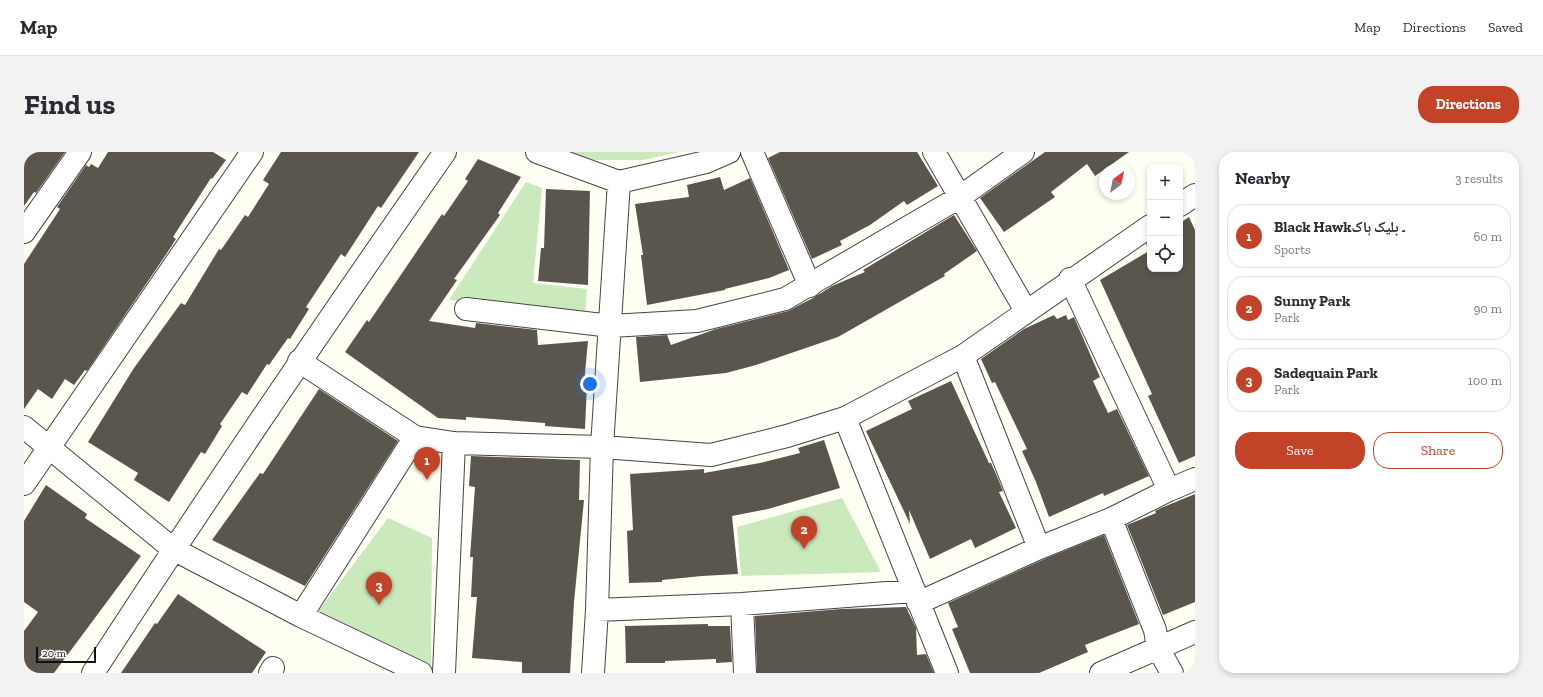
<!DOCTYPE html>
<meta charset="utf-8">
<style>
:root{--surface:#fff;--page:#f2f2f3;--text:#2b2b33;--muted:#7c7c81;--line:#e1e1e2;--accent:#c24327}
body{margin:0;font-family:"Zilla Slab","Noto Naskh Arabic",serif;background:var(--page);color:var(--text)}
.controls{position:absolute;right:12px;top:12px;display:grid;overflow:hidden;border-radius:8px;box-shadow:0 2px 6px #0003}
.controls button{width:36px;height:36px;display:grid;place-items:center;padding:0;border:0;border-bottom:1px solid var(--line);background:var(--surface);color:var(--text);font:20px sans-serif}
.compass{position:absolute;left:1075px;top:12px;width:36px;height:36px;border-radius:50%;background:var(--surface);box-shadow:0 2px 6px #0003;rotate:33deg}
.scale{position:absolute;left:12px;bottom:10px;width:60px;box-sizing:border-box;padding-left:4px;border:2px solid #111;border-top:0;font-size:11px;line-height:14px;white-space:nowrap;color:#111;-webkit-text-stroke:3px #fff;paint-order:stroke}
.you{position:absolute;left:566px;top:232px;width:14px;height:14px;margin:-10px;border:3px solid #fff;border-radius:50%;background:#1a73e8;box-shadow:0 0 0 6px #1a73e833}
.badge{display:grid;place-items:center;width:26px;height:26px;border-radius:50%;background:var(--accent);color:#fff;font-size:13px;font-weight:700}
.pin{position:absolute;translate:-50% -33px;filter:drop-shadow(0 1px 2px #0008)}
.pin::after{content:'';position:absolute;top:21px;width:14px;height:12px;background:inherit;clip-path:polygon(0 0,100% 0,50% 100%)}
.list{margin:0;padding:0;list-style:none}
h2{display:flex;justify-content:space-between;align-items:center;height:52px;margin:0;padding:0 16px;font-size:17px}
h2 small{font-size:13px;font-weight:400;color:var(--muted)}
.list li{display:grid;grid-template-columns:26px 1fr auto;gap:12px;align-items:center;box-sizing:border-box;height:64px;margin:0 8px 8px;padding:0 8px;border:1px solid var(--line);border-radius:16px}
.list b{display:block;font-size:15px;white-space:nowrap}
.list p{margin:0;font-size:13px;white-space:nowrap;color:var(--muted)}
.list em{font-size:13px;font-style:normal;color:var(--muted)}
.actions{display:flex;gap:8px;padding:12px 16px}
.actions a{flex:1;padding:9px 0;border:1px solid var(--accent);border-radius:16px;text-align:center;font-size:14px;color:var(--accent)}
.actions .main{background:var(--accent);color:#fff}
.icon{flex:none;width:22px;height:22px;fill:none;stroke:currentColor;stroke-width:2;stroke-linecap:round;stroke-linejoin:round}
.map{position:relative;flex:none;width:1171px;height:521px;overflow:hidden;border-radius:16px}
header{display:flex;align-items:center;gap:24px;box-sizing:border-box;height:56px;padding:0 20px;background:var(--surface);border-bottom:1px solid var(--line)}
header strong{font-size:19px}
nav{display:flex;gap:22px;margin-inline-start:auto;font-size:14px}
.intro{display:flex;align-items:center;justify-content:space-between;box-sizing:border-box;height:96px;padding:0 24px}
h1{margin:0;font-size:28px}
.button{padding:10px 18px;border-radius:16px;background:var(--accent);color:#fff;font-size:14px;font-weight:700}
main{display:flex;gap:24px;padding:0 24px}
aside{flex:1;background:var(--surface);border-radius:16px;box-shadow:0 2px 6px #0003}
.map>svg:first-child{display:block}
.green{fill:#caeabd}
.building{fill:#5a554d}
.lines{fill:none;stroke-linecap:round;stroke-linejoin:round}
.minor-casing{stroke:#444;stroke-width:24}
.minor{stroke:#fff;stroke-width:22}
</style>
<header>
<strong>Map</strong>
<nav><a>Map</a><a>Directions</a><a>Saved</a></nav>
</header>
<div class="intro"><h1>Find us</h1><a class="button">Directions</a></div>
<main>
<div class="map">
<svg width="1171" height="521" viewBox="0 0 1171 521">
<rect width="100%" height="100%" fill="#fffff4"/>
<path class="green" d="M533 0H655L619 8H566Z
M502 30 518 36 509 131 563 137 561 163 425 148Z
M818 346 857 420 717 424 713 375Z
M364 366 408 386 407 514 293 461Z"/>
<path class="building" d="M0 0H41L12 41 10 40 0 54Z
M84 0H189L202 8 188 27 187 26 149 85 152 87 143 101 63 219 61 218 50 233 41 227 28 247 14 237 0 257V112L36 57 33 55 62 13 65 15 67 12 74 16Z
M257 0H395L357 56 354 54 321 105 317 102 282 155 285 157 266 187 264 186 245 213 243 212 223 243 218 240 196 272 198 274 181 302 177 300 145 350 110 328 114 321 64 290 110 216 157 151 161 153 195 97 197 98 221 63 224 65 245 32 239 28Z
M756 0H893L914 34 883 53 880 49 846 73 816 89 818 93 788 107 744 6Z
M1021 0H1105L1071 24 1063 12 1027 40 1031 45 980 80 956 46Z
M454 7 497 25 474 61 476 63 430 127 433 128 405 169 451 176 452 171 513 178 514 193 564 189 560 232H563L561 277 521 274V271L442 265V268L414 266 321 200 343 168 345 170 418 62 420 64 444 29 441 27Z
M696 25 700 38 726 26 765 118 745 126 701 137V138L623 153 617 103H619L611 52 665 45 663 33Z
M522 37 566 39 564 133 514 129 517 96H520Z
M930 63 953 99 920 122 921 124 814 185 732 213 702 221 616 230 612 185 643 183 647 193 692 177 764 159 791 145 808 134 841 120 839 118Z
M1165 65 1171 78V304L1155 311 1124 244 1128 242 1076 128 1125 99 1122 92 1126 90V117H1156V71Z
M1030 163 1033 167 1042 163 1044 168 1050 165 1076 225 1069 229 1084 261 1093 257 1125 324 1080 344 1079 341 1025 365 1012 330 998 299 1003 297 971 230 968 231 957 207 1000 177Z
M927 229 965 311H967L972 322 979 339 975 340 992 376 951 396 947 387 906 407 885 358 886 372 842 279 888 257 884 249Z
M295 237 374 289 281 434 188 388 236 321 239 322Z
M800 288 816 336 744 357 708 364 714 422 678 424 638 428V430L605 431 603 379 609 378 606 322 680 317V321L736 311 776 301 774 296Z
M447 304 556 308 555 348H560L550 450 546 521H498V510L448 506 453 445H447L449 405H446L451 335 445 334Z
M22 333 63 362 61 366 117 404 30 521H0V479L14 460 0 450V369Z
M1171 342V450L1139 463 1103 373 1132 361 1131 359 1137 356Z
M1080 383 1115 472 1061 493 1064 500 1015 521H946L928 477 934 475 924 451 1025 405Z
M154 442 242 500 228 521H97L131 471 133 472Z
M882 455 892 476 893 503 902 502 910 521H733L731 464 817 457Z
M684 472V474H706L708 510 692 511V507L641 509V511H602L601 474Z"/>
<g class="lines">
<g class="minor-casing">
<path id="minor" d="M513 0 595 30 682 10 705 0
M728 0 786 134
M910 0 1002 159
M1156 53 1171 43
M0 80 56 0
M1046 127 1145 338
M442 157 587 174 673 169 761 147 936 45 999 0
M939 204 1015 396
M275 209 391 285 430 291 578 295 687 303 763 284 821 266 939 204 1126 74
M821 266 923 521
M0 275 149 397 277 464 397 521
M0 332 228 0
M1087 367 1131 478 1134 496 1148 521
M894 451 1015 396 1087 367 1145 338 1171 327
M718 452 721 521
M573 458 718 452 889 439
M277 464 391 285
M69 521C183 345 301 172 421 0
M246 521 249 516
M420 521 430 291
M569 521 573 458 578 295 595 30
M1077 521 1171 480"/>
</g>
<use href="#minor" class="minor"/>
</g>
</svg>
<div class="controls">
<button>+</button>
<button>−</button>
<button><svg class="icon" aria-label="locate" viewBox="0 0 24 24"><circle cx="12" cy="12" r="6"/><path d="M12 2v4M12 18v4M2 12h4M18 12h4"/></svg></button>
</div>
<svg class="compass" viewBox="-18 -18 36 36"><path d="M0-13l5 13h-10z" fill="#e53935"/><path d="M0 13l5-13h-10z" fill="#7c7c81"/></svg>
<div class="scale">20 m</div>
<div class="you"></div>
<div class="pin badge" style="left:403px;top:328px">1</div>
<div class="pin badge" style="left:780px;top:397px">2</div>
<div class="pin badge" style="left:355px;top:453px">3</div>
</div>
<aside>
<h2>Nearby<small>3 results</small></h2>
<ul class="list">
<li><span class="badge">1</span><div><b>Black Hawk۔ بلیک ہاک</b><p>Sports</p></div><em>60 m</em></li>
<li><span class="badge">2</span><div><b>Sunny Park</b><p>Park</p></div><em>90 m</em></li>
<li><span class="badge">3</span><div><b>Sadequain Park</b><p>Park</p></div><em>100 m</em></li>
</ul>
<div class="actions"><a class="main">Save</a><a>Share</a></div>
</aside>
</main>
